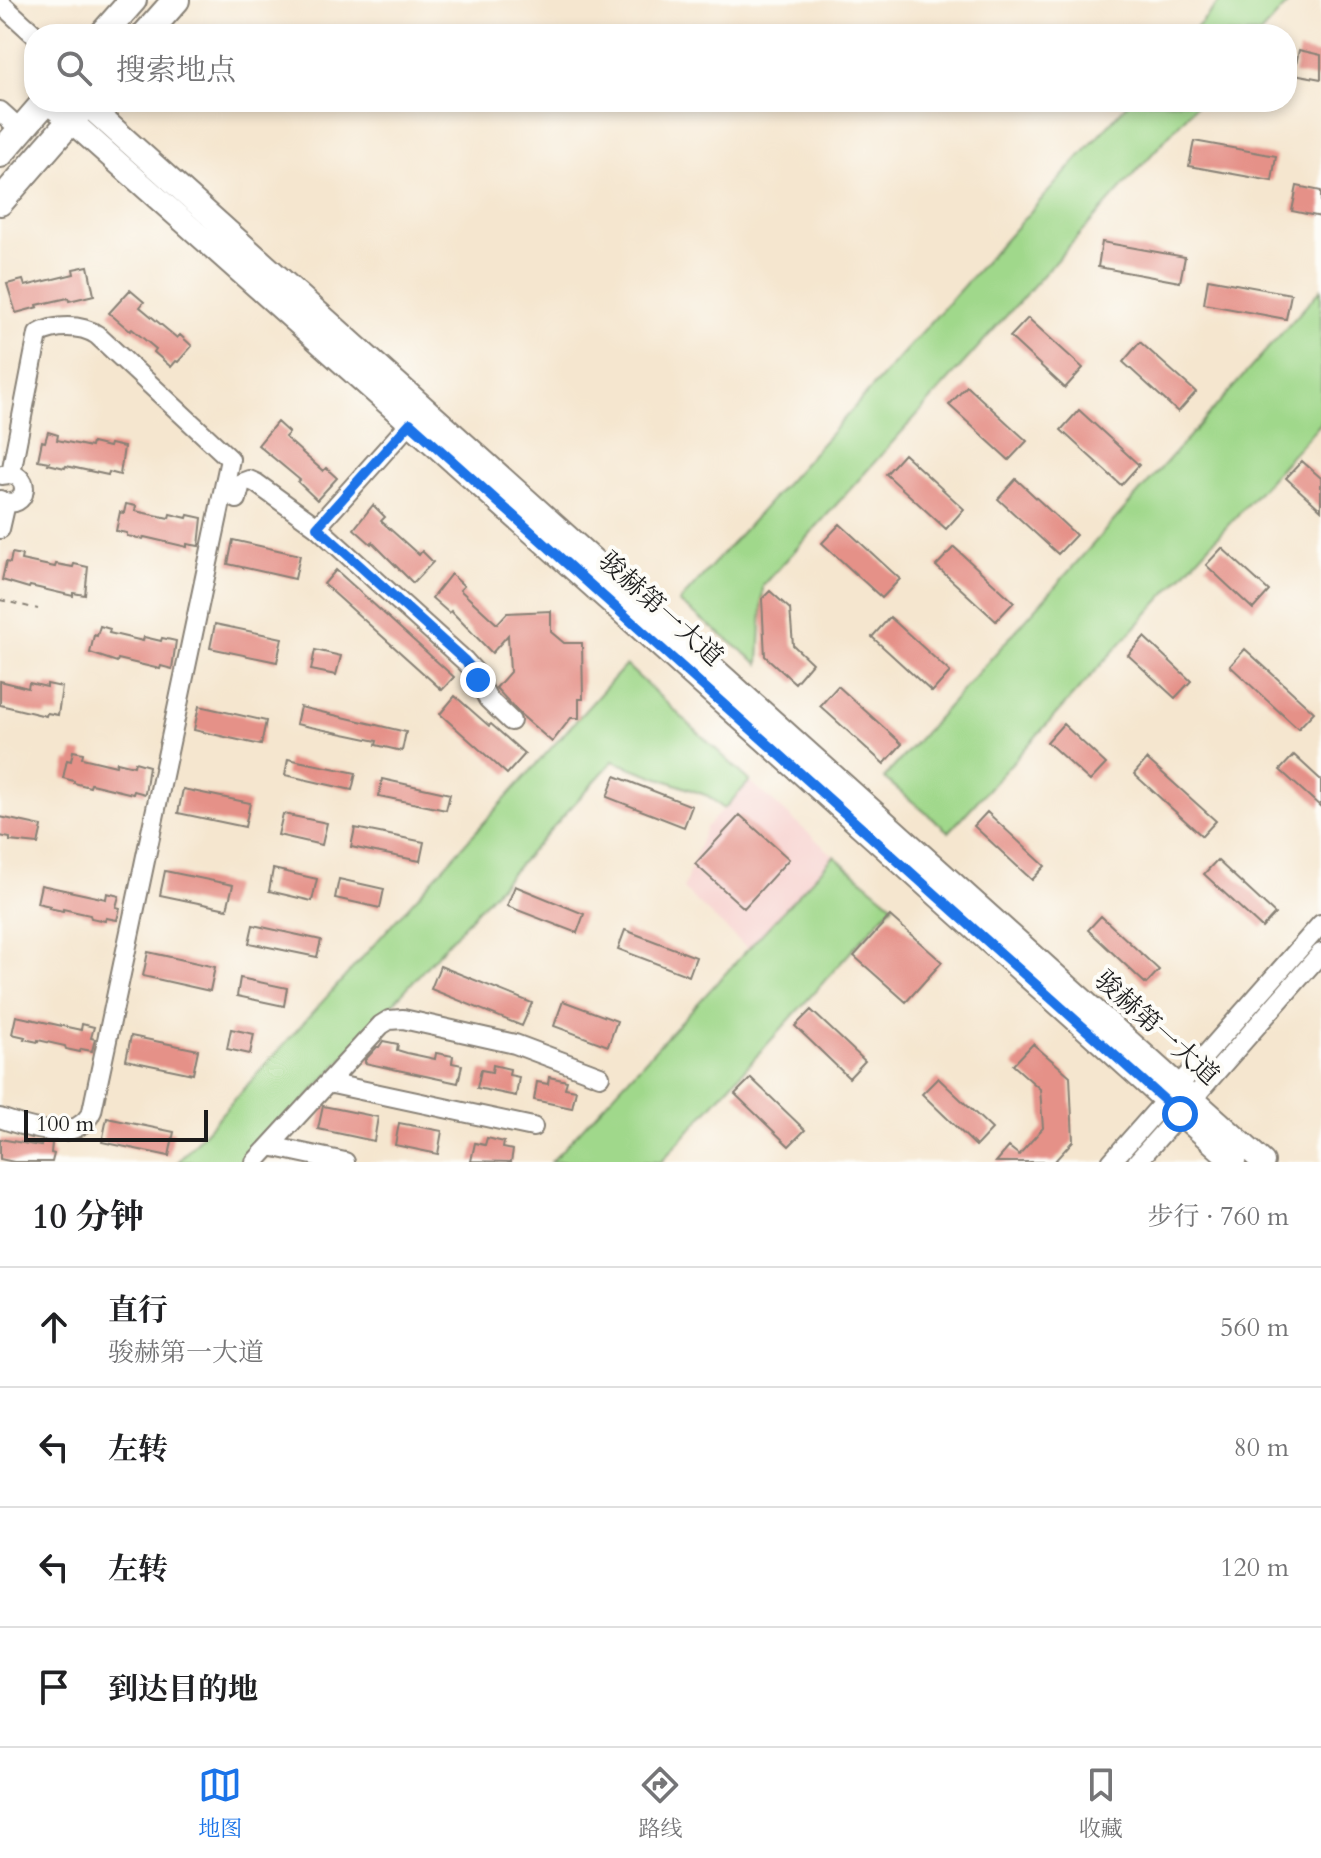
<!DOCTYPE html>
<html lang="zh">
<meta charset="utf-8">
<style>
:root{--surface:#fff;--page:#f6f6f6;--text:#202124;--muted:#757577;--line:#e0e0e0;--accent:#1a73e8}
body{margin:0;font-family:Cardo,"Noto Serif SC",serif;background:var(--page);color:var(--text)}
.scale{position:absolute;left:24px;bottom:20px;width:184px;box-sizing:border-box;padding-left:8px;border:4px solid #1c1c1c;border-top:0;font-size:22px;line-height:28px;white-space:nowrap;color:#1c1c1c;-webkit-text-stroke:6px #fdfcf7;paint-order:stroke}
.stop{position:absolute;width:24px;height:24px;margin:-18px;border:6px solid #1a73e8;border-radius:50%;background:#fff}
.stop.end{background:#1a73e8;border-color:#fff;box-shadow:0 2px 8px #0008}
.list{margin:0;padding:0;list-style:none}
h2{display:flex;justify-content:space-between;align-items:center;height:104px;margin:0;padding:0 32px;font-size:34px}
h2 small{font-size:26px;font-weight:400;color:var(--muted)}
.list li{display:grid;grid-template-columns:52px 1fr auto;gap:24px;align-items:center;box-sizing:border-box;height:120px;padding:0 32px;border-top:2px solid var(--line)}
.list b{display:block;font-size:30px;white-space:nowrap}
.list p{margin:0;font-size:26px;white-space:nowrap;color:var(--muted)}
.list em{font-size:26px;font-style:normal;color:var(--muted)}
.icon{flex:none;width:44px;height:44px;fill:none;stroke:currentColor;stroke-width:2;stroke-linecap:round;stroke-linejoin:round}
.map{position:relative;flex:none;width:1321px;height:1162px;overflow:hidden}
.search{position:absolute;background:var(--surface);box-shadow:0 4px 12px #0003;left:24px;right:24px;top:24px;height:88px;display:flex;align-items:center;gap:20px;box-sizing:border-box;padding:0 28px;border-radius:32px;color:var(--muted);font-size:30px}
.sheet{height:584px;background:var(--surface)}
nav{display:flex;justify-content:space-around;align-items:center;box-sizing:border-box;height:112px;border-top:2px solid var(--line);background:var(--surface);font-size:22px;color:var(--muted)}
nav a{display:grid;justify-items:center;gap:4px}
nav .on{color:var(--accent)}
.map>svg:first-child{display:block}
.built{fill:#f7d0ce}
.green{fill:#a0d88b;stroke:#5e7a54;stroke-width:2}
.building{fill:#e59188}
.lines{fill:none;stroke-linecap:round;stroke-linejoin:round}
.minor-casing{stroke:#888176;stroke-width:22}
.major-casing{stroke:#888176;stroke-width:26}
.highway-casing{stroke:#888176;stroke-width:30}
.path{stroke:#888176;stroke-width:2;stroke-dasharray:6 6;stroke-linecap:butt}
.minor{stroke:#fff;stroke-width:18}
.major{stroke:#fff;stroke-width:22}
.highway{stroke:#fff;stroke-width:26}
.route{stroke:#1a73e8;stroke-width:10}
.labels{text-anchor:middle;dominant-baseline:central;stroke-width:8;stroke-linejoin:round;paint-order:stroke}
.street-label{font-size:26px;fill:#1c1c1c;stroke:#fdfcf7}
</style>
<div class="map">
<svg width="1321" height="1162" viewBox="0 0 1321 1162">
<rect width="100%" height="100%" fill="#fdfcf7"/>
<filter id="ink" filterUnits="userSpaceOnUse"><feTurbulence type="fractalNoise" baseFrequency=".0125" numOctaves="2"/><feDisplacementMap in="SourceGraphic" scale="16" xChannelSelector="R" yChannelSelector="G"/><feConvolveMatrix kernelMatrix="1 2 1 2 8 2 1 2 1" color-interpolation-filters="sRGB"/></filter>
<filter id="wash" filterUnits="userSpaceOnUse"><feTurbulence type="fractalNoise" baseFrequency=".006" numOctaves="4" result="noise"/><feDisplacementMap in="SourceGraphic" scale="32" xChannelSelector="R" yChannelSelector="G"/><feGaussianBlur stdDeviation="1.8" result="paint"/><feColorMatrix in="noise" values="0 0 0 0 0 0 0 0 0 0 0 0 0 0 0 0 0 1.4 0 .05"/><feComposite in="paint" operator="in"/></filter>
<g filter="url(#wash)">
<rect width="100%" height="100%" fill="#f5e6cf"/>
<path class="built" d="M750 781 834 856 749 950 683 889 706 827Z"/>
<path class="green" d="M1221 0H1291L1260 34H1191Z
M1129 102H1199L763 586 759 664 679 602Z
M1321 289V423L949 832 884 778Z
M626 665 750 781 724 809 708 796 613 761 249 1162H178Z
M834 856 893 905 661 1162H551Z"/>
<g id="blocks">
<path class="building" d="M1299 50 1321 55V79L1294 74Z
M1194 141 1276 156 1272 181 1189 166Z
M1297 186 1321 191V217L1292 211Z
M1102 242 1185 257 1180 282 1098 267Z
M88 266 94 295 69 301 68 298 37 305 38 307 16 313 7 284 23 280 25 286 74 274 73 269Z
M1208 279 1291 294 1286 319 1204 304Z
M130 290 144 302 140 307 177 338 180 335 192 346 178 362 176 361 171 367 154 352 156 349 132 329 130 331 109 313Z
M1028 318 1083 368 1065 388 1010 337Z
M1140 342 1196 392 1178 412 1123 362Z
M967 386 1027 441 1009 460 949 405Z
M1079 410 1139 465 1121 485 1061 430Z
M277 422 289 433 285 437 323 471 326 468 337 478 317 500 298 482 300 480 258 445Z
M48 432 58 435 57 440 91 447 92 443 109 447 110 444 124 447 120 475 109 472 108 475 66 466 65 468 48 464 49 462 38 460 42 441 45 442Z
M904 454 964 509 946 529 886 474Z
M1302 461 1321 478V510L1286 478Z
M1016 479 1076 535 1058 554 998 499Z
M126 504 136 506 135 511 169 518 170 514 187 518 188 515 202 518 199 546 187 544V547L144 537 143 539 127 536V533L116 531 120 512 124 513Z
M373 505 385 517 381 521 419 555 422 551 433 562 413 583 372 542 371 544 354 529Z
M840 524 900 579 882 598 822 543Z
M233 540 300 555 295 579 228 564Z
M954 547 1014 602 996 621 936 566Z
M1222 548 1269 591 1253 609 1206 565Z
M12 553 22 555 21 560 55 567 56 564 73 567 74 564 88 567 85 595 73 593V596L30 586 29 588 2 580 6 562 10 563Z
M336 570 454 677 442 690 324 584Z
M451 574 464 586 460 590 497 624 507 613 551 611V632L564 643H582L583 699H579V718H571L552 742 520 714 496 688 510 672 508 635 492 653 451 611 449 613 432 598Z
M770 591 790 609 793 645 812 663 795 683 765 656 762 599Z
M890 617 950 672 932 692 872 637Z
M215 624 282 638 277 662 210 648Z
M100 626 110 629 109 633 143 641 144 637 161 641 162 638 176 641 172 669 161 666 160 669 118 659 117 662 90 653 94 635 97 636Z
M1144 637 1191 681 1175 698 1128 655Z
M1245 649 1314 712 1298 729 1230 666Z
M315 650 341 656 336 675 311 670Z
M0 681 28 688 29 683 47 687V684L62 687 58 715 47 713 46 716 0 705Z
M838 686 902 744 884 764 820 706Z
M455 696 489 726 491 724 525 754 507 774 440 714Z
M199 706 266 721 261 745 194 730Z
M300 707 406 732 402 751 376 745 377 741 296 724Z
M1063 724 1106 764 1090 781 1047 742Z
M73 751 83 753 82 758 116 766 117 762 134 766 135 762 149 766 145 794 134 791 133 794 91 784 90 787 74 783V781L63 778 67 760 71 761Z
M1294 755 1321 780V807L1280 770Z
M288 759 356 773 352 790 285 775Z
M1147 759 1216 821 1202 836 1134 774Z
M615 776 692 806 684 827 607 797Z
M382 779 450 794 446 810 379 796Z
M183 789 250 803 245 827 178 813Z
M987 812 1045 866 1032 880 974 826Z
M283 814 327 823 322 845 278 835Z
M740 815 789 859 744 908 695 864Z
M0 817 42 826 38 844 10 841V838L0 836Z
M355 828 424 842 420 861 351 847Z
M1217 860 1275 914 1262 928 1204 874Z
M273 869 317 879 312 901 269 891Z
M165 871 233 885 227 909 160 895Z
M339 879 384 889 380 908 335 898Z
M41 885 106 899 107 893 119 896 116 907 120 908 117 920 106 918 105 921 91 918 90 915 63 909V911L49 908 50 906 37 903Z
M515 886 584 914 577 933 507 906Z
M890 916 942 962 906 1002 854 956Z
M1101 916 1159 970 1146 984 1088 930Z
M253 925 321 940 317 957 249 943Z
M625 930 696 957 689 976 618 949Z
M148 952 215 967 210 991 143 976Z
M440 966 532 1003 522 1026 431 989Z
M240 978 287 988 284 1006 237 996Z
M563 1001 617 1021 608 1046 554 1026Z
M811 1010 865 1061 849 1078 795 1026Z
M16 1016 81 1030 82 1024 94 1027 91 1038 95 1039 92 1051 81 1049 80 1052 66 1049 65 1046 38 1040V1042L24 1039 25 1037 12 1034Z
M231 1029 254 1034 250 1054 227 1049Z
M131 1036 198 1050 193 1074 126 1060Z
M383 1041 398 1044 397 1050 407 1053 435 1059 436 1053 453 1056 452 1063 462 1065 458 1083 365 1063V1060L377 1047H379Z
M1033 1044 1070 1076 1073 1141 1054 1162H996L1009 1147 1019 1155 1043 1128 1040 1089 1013 1065Z
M493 1065 510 1069 509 1075 519 1077 516 1096 477 1088 481 1070 492 1072Z
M549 1077 567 1081 565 1088 576 1090 572 1108 534 1100 537 1082 548 1084Z
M751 1078 805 1130 789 1146 735 1094Z
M938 1078 992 1129 976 1146 922 1094Z
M323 1106 378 1117 374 1141 318 1129Z
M107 1118 174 1132 169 1156 102 1142Z
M399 1123 442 1131 438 1154 395 1145Z
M487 1138 504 1142 503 1148 513 1150 511 1162 471 1161 475 1143 485 1145Z
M0 1139 41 1146 42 1142 52 1143 51 1153 54 1154 52 1162H14L0 1159Z"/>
</g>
</g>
<g filter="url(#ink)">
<use href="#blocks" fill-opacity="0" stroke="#888176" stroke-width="2"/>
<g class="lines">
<g class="minor-casing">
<path id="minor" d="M0 3 34 34
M0 111 21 130
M237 499 241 483 249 480 256 483 317 527 410 423
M0 500C29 514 34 468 2 475
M317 527 465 661 474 671 488 699 511 721
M0 529 6 503
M328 1083 533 1127
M0 1118C27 1127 76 1146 92 1111L230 459 97 335C81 324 54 325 38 334L11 473
M270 1146 345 1162
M255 1162 381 1025 389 1020 403 1019 515 1044 600 1076
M1111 1162 1321 924
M1137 1162 1321 953"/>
</g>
<g class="major-casing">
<path id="major" d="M47 102 71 121 659 645 1234 1162
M84 102 1263 1162"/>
</g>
<g class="highway-casing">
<path id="highway" d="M103 34 133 0
M146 34 176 0
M0 154 45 102
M0 202 87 102"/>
</g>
<path class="path" d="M0 600 38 609"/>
<use href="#minor" class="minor"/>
<use href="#major" class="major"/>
<use href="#highway" class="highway"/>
</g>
</g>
<g class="lines" filter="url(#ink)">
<path class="route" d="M478 680 474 671 465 661 317 527 410 423 1180 1114"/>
</g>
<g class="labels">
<g class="street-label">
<text transform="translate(661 609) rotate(42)">骏赫第一大道</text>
<text transform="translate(1157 1028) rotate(42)">骏赫第一大道</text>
</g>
</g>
</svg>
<div class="scale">100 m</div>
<div class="stop" style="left:1180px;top:1114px"></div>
<div class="stop end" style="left:478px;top:680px"></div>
<div class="search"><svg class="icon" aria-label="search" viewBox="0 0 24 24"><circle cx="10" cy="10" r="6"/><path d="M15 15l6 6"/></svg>搜索地点</div>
</div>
<section class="sheet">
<h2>10 分钟<small>步行 · 760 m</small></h2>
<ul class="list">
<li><svg class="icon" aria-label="ahead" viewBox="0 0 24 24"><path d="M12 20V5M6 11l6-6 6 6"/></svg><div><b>直行</b><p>骏赫第一大道</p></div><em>560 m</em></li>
<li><svg class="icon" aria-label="left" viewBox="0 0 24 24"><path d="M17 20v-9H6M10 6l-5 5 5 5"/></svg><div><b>左转</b></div><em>80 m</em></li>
<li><svg class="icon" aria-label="left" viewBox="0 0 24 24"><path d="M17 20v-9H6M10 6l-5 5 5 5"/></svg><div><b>左转</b></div><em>120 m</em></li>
<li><svg class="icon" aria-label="arrive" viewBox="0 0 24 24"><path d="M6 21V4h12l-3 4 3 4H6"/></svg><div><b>到达目的地</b></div></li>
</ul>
</section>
<nav>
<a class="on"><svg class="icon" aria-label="map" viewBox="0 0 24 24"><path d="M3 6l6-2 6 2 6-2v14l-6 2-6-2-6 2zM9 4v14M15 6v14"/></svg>地图</a>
<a><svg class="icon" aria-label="directions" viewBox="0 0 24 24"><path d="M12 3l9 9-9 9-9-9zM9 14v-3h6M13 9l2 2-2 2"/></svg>路线</a>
<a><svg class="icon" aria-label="saved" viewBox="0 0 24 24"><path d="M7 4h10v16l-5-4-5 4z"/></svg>收藏</a>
</nav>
